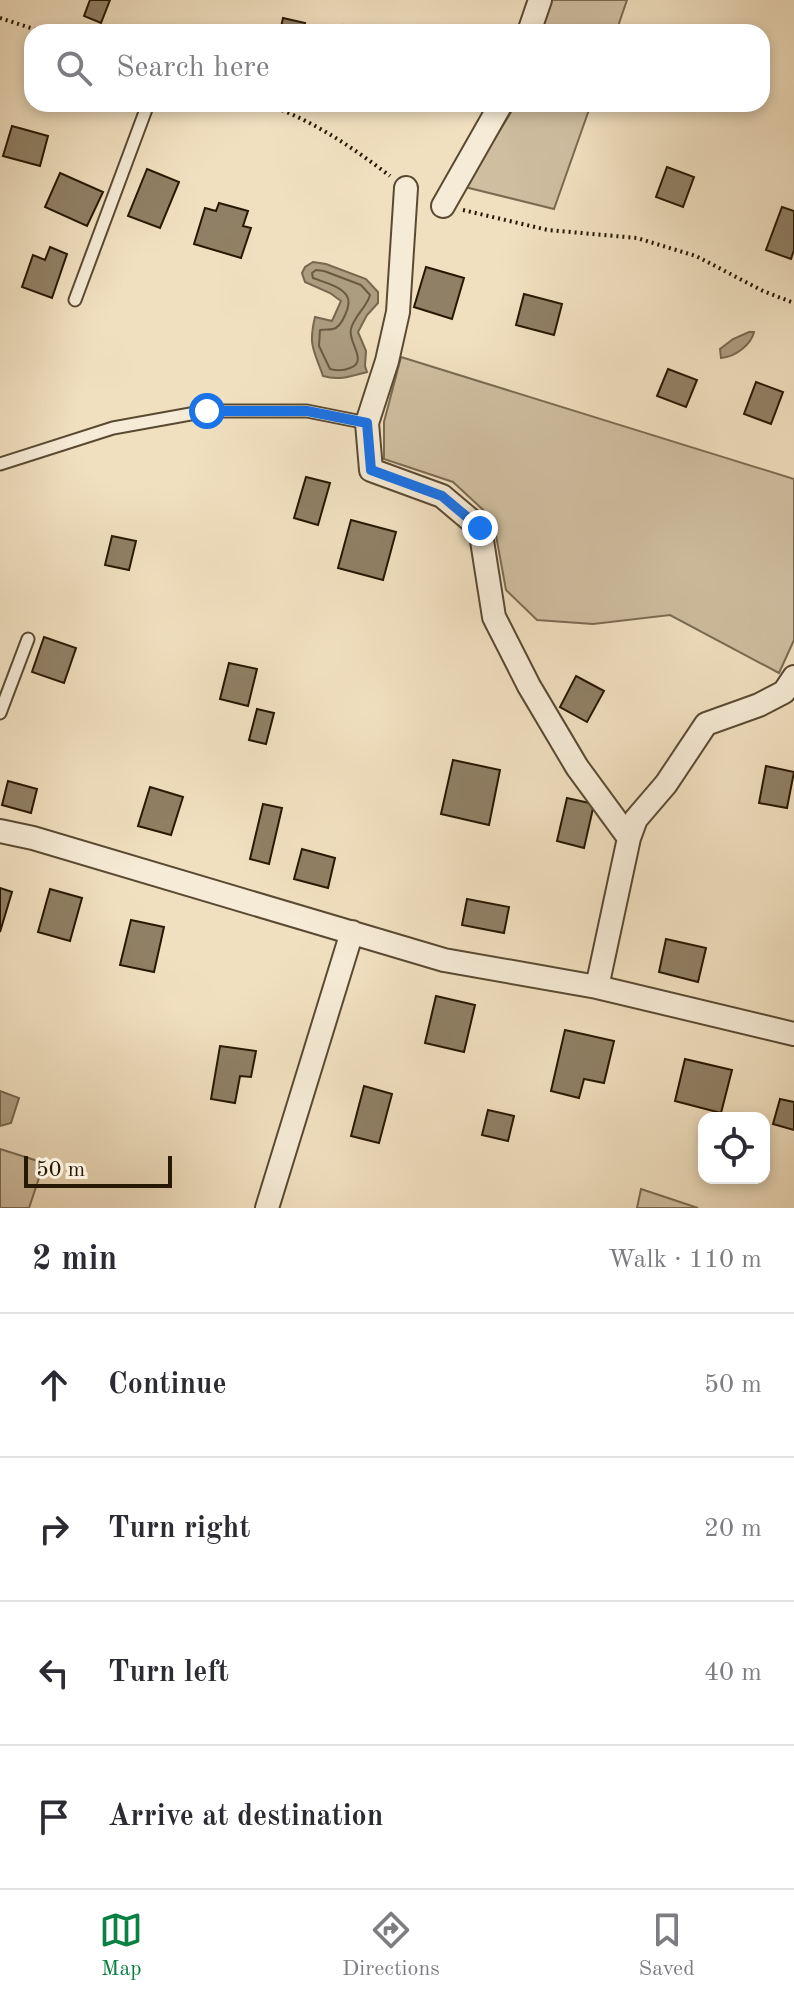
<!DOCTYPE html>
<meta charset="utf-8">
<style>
:root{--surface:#fff;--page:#f2f2f3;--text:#2b2b33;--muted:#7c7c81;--line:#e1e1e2;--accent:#0b8043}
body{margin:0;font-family:"Old Standard TT",serif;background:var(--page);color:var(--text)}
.controls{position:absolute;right:24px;bottom:24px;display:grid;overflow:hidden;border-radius:16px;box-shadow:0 4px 12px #0003}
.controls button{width:72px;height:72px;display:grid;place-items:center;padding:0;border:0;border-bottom:2px solid var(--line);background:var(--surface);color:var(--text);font:40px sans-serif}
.scale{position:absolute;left:24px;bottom:20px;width:148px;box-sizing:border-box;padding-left:8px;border:4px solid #271803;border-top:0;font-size:22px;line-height:28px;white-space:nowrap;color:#271803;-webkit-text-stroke:6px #f6ebd6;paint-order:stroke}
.stop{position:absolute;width:24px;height:24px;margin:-18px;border:6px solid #1a73e8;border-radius:50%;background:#fff}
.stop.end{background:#1a73e8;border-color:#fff;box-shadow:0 2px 8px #0008}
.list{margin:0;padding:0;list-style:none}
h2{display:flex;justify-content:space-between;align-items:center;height:104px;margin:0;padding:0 32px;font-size:34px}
h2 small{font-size:26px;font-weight:400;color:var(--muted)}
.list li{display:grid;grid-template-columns:52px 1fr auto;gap:24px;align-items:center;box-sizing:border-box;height:144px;padding:0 32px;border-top:2px solid var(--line)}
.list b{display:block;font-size:30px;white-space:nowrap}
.list em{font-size:26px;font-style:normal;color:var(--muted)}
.icon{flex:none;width:44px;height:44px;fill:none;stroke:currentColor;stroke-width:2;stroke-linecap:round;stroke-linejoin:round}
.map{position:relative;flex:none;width:794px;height:1208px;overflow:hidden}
.search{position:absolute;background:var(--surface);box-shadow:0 4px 12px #0003;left:24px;right:24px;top:24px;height:88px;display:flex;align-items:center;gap:20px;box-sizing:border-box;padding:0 28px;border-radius:24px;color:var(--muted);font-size:30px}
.sheet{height:680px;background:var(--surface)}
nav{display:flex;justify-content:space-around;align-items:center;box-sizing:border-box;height:112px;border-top:2px solid var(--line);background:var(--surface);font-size:22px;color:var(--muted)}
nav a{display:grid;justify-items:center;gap:4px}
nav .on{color:var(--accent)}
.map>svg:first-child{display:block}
.green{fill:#cfbea0;stroke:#7b6b52;stroke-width:2}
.water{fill:#ac9c80;stroke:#77674e;stroke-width:2}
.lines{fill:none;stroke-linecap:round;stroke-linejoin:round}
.shore{stroke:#6a5a42;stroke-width:2}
.building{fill:#908065;stroke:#271803;stroke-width:2}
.service-casing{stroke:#5a4a32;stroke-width:15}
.minor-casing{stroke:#5a4a32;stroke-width:26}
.path{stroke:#271803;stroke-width:4;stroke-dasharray:2 4;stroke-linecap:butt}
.service{stroke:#f6ebd6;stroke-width:11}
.minor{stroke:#f6ebd6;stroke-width:22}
.route{stroke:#1a73e8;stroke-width:10}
</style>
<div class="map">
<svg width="794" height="1208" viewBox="0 0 794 1208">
<rect width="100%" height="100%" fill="#f1e0c0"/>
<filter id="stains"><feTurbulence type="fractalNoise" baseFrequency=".0025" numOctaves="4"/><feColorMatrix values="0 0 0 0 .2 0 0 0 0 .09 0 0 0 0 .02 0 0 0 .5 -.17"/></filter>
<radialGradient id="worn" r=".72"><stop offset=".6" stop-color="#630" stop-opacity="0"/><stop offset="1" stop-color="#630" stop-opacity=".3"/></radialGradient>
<path class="green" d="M548 0H627L616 32H540Z
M516 104H591L554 209 465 187Z
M401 357 794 479V640L779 673 670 615 593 624 537 620 506 590 493 519 453 482 384 459V422Z
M0 1149 44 1163 29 1208H0Z
M641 1189 698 1208H637Z"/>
<path class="water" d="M313 262 326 264 366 279 378 292V303L367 315 358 332 366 351 365 366 367 372C352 376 339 381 323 376 314 350 308 346 315 317L332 321 341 301 330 293 305 282 302 273 305 267Z
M749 332H754C751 345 735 357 721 358L720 349 733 339Z
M0 1091 19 1098 11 1123 0 1126Z"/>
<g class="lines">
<path class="shore" d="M316 270 324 271 361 285 370 295C367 307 354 316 351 329 347 341 369 362 350 368 343 371 337 371 330 369L319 346 320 330C324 329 329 330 333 329 342 327 352 304 347 296 341 286 323 282 313 278L312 273Z"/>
</g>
<path class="building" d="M90 0H110L101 23 84 16Z
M283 18 305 23 303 32H280Z
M343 25 364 32H341Z
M12 126 48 136 40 166 3 156Z
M667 167 694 177 683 207 656 197Z
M147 169 179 182 160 228 128 216Z
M60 173 103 192 87 226 45 207Z
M219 203 248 211 243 226 251 228 241 258 194 244 205 208 216 211Z
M782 207 794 211V250L791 259 766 250Z
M50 247 67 254 52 298 22 287 33 255 45 260Z
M426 267 464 278 452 319 414 307Z
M524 294 562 304 554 335 516 325Z
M668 369 697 380 686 407 657 396Z
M756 382 783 392 771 424 744 414Z
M306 477 330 483 318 525 294 518Z
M351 520 396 532 383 580 338 568Z
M112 536 136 541 129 570 105 565Z
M44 637 76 648 64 683 32 672Z
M229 663 257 669 248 706 220 699Z
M576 676 604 691 587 722 560 707Z
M257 709 274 713 266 744 249 740Z
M453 760 500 770 489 825 441 814Z
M766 766 794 772 787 808 759 803Z
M8 781 37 789 31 813 2 805Z
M150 787 183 797 171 835 138 826Z
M567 798 594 804 584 848 557 841Z
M263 804 282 808 269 864 250 859Z
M302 849 335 858 328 888 294 879Z
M0 888 12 892 0 932Z
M50 889 82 898 70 941 38 932Z
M467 899 509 907 504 933 462 925Z
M131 920 164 927 154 972 120 965Z
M666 939 706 948 698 982 659 972Z
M436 996 475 1005 464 1052 425 1043Z
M565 1030 614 1041 604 1083 584 1079 579 1098 551 1091Z
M220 1046 256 1051 251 1077 240 1076 235 1103 211 1099Z
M685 1059 732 1070 721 1113 675 1101Z
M364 1086 392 1094 379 1143 351 1136Z
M780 1099 794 1102V1130L773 1124Z
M488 1110 514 1116 508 1141 482 1135Z"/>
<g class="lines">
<g class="service-casing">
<path id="service" d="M75 300 148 104
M0 464 113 428 207 411H307L367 423
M0 713 28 639"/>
</g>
<g class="minor-casing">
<path id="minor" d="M529 32 540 0
M406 188 398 312 387 361 367 423 371 470 442 496 480 528 494 617 529 686 577 767 629 838
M443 206 501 104
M0 831 33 838 444 960 597 987 794 1034
M597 987 629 838 636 819 666 784 706 724 759 705 784 692 794 677
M267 1208 352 932"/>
</g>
<path class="path" d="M0 18 43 32
M265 104C311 119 352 147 390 176
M463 210 548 230 637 238 696 256 763 291 794 303"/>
<use href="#service" class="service"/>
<use href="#minor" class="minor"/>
</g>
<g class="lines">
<path class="route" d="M207 411H307L367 423 371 470 442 496 480 528"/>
</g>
<rect width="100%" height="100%" filter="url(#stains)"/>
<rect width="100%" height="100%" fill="url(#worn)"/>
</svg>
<div class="controls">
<button><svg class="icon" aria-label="locate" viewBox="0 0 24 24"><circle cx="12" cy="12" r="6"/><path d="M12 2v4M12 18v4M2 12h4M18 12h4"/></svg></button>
</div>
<div class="scale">50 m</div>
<div class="stop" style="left:207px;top:411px"></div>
<div class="stop end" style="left:480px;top:528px"></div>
<div class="search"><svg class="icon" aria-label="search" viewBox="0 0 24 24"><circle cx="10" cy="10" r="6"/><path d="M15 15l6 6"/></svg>Search here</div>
</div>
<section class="sheet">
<h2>2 min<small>Walk · 110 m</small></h2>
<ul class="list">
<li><svg class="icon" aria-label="ahead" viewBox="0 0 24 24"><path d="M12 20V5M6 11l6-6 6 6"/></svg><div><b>Continue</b></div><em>50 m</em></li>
<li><svg class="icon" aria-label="right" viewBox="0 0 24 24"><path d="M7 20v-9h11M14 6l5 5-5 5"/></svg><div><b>Turn right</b></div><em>20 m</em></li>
<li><svg class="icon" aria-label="left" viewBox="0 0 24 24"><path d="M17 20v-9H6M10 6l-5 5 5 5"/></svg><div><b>Turn left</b></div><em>40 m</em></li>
<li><svg class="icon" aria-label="arrive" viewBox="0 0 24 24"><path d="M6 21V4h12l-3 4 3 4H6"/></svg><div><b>Arrive at destination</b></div></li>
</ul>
</section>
<nav>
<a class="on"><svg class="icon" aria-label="map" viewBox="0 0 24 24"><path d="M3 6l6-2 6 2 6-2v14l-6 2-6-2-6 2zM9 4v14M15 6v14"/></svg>Map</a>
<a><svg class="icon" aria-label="directions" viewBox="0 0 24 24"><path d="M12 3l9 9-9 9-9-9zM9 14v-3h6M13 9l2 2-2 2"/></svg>Directions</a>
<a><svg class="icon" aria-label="saved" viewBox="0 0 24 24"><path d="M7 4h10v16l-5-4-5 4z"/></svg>Saved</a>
</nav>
